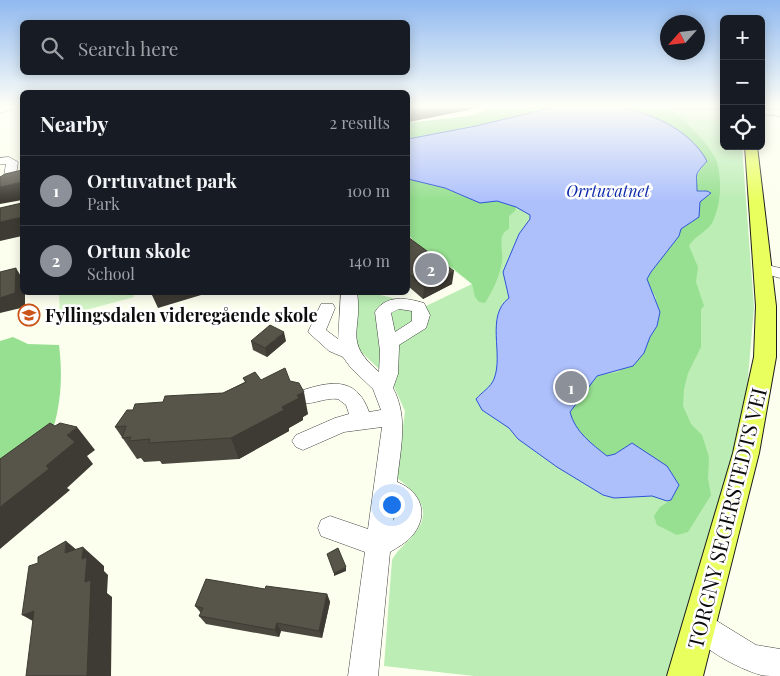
<!DOCTYPE html>
<meta charset="utf-8">
<style>
:root{--surface:#171b24;--page:#242831;--text:#f1f3f6;--muted:#9ea1a6;--line:#363941;--accent:#8c9099}
body{margin:0;font-family:"Playfair Display",serif;background:var(--page);color:var(--text)}
.controls{position:absolute;right:15px;top:15px;display:grid;overflow:hidden;border-radius:8px;box-shadow:0 2px 12px #0003}
.controls button{width:45px;height:45px;display:grid;place-items:center;padding:0;border:0;border-bottom:1px solid var(--line);background:var(--surface);color:var(--text);font:25px sans-serif}
.compass{position:absolute;left:660px;top:15px;width:45px;height:45px;border-radius:50%;background:var(--surface);box-shadow:0 2px 12px #0003;rotate:243deg}
.you{position:absolute;left:391px;top:504px;width:18px;height:18px;margin:-12px;border:4px solid #fff;border-radius:50%;background:#1a73e8;box-shadow:0 0 0 8px #1a73e833}
.badge{display:grid;place-items:center;width:32px;height:32px;border-radius:50%;background:var(--accent);color:#fff;font-size:16px;font-weight:700}
.pin{position:absolute;translate:-50% -50%;border:2px solid #fff;box-shadow:0 1px 5px #0006}
.list{margin:0;padding:0;list-style:none}
h2{display:flex;justify-content:space-between;align-items:center;height:65px;margin:0;padding:0 20px;font-size:21px}
h2 small{font-size:16px;font-weight:400;color:var(--muted)}
.list li{display:grid;grid-template-columns:32px 1fr auto;gap:15px;align-items:center;box-sizing:border-box;height:70px;padding:0 20px;border-top:1px solid var(--line)}
.list b{display:block;font-size:19px;white-space:nowrap}
.list p{margin:0;font-size:16px;white-space:nowrap;color:var(--muted)}
.list em{font-size:16px;font-style:normal;color:var(--muted)}
.icon{flex:none;width:28px;height:28px;fill:none;stroke:currentColor;stroke-width:2;stroke-linecap:round;stroke-linejoin:round}
.map{position:relative;flex:none;width:780px;height:676px;overflow:hidden}
.search{position:absolute;background:var(--surface);box-shadow:0 2px 12px #0003;left:20px;top:20px;width:390px;height:55px;display:flex;align-items:center;gap:12px;box-sizing:border-box;padding:0 18px;border-radius:8px;color:var(--muted);font-size:19px}
.panel{position:absolute;background:var(--surface);box-shadow:0 2px 12px #0003;left:20px;top:90px;width:390px;height:205px;border-radius:8px}
.map>svg:first-child{display:block}
.green{fill:#bbedb4}
.forest{fill:#97e091}
.pitch{fill:#d3f4c6}
.water{fill:#adc0fc;stroke:#2e53d9}
.lines{fill:none;stroke-linecap:round;stroke-linejoin:round}
.minor-casing{stroke:#404040;stroke-width:1}
.major-casing{stroke:#1e1e1e;stroke-width:2}
.minor{fill:#fff;fill-rule:evenodd}
.major{fill:#e9ff5e;fill-rule:evenodd}
.wall{fill:#4b483f}
.shaded-wall{fill:#3d3b33}
.building{fill:#575449;stroke:#3d3b33}
.labels{text-anchor:middle;dominant-baseline:central;stroke-width:5;stroke-linejoin:round;paint-order:stroke}
.far-water-label{font-size:16px;font-style:italic;fill:#0b28ab;stroke:#fff}
.poi-label{font-size:18px;font-weight:bold;fill:#0d0d0d;stroke:#fff;text-anchor:start}
.near-street-label{font-size:21px;fill:#0d0d0d;stroke:#fff}
</style>
<div class="map">
<svg width="780" height="676" viewBox="0 0 780 676">
<rect width="100%" height="100%" fill="#fcffee"/>
<path class="green" d="M495 106H724V146H742L754 307 745 413 667 676H474L384 666 392 560C398 549 407 543 415 533 434 510 416 492 397 478L405 411 391 380 361 352 355 341 353 293H372L426 306 472 284 408 235V123L470 116Z"/>
<path class="forest" d="M495 106H559L476 126 408 139V123L470 116Z
M611 106C625 106 654 103 665 107 680 113 712 147 717 162 722 180 721 202 714 219 709 232 696 234 689 246L698 267 696 282 704 306 701 309V347L688 373 684 389 683 406 691 424 702 435 709 457 708 479 711 495 688 532 677 535 657 525 654 516 660 507 671 500 642 451 632 444 615 454 607 456C592 444 575 432 570 412L597 376 618 372 644 353 650 337 657 326 656 297 650 288 647 279 651 272 679 236 681 229 699 217 700 202 704 190 697 191 695 178 707 161C688 126 648 115 611 106Z
M408 179 445 188 480 203 497 201 516 207 515 211 509 216V229C496 235 504 251 502 262 499 278 493 290 485 303L479 302 475 297 472 284 453 268 436 262 408 235Z
M13 337 28 344 59 345C63 377 61 405 51 436L0 464V341Z"/>
<path class="pitch" d="M59 293H133L134 297 60 317Z"/>
<path class="water" d="M559 106C576 106 596 104 613 106 649 112 689 128 707 161 693 177 697 172 697 191H707L711 193 700 202 699 217 681 229 679 236 651 272 647 279 660 312 657 326 650 337 644 353 633 366 597 376 570 412C575 432 592 444 607 456L615 454 632 443 667 466 679 485 671 500 667 501 652 496 614 498 603 495 557 467 518 439 509 428 482 410 476 399C482 392 491 387 494 379 504 354 485 316 509 298L503 272 519 234 530 219V215L516 207 497 201 480 203 445 188 408 179V139L476 126Z"/>
<g class="lines">
<g class="minor-casing">
<path id="minor" d="M20 106 19 108 0 113V107Z
M761 108 780 110V116L761 114Z
M9 157 18 162 14 187 8 191 2 187 6 164H0V158Z
M763 264 780 268V278L758 272 755 269 758 266Z
M341 292H357C363 332 342 340 379 372L380 351 375 312C386 294 407 298 424 303L430 315 426 328 399 345V348L398 374 393 388C409 418 400 450 397 482 421 491 430 515 412 536 406 543 398 547 390 552L378 676H348L365 552 321 536 318 528 321 520 330 516 368 529 382 427 344 432 303 450 296 447 292 441 296 435 335 418 349 414 346 405 338 399C324 397 310 407 297 402L294 397 297 392C327 382 356 374 369 412L381 410 373 389 351 368 343 357 329 351 308 332 321 304H333L335 308 326 330 338 339ZM399 309 412 311V321L395 332 391 313ZM395 504 398 511 393 521Z
M699 610 756 645 780 649V676C774 676 767 676 761 675 738 669 694 645 685 624L689 614Z"/>
</g>
<g class="major-casing">
<path id="major" d="M745 146H757L776 306V357L759 453 703 676H667L733 453 754 357 756 306Z"/>
</g>
<use href="#minor" class="minor"/>
<use href="#major" class="major"/>
</g>
<path class="wall" d="M408 106H481L468 110 408 122Z
M408 236 452 284 423 299 408 286Z
M251 341H286L267 357 253 350Z
M243 378 261 380 290 381 308 414 303 417V420L289 428V431L239 459 162 464 160 461 144 462 141 458 137 459 115 427 133 410 163 402 223 393 245 382Z
M265 589 327 594 330 602 322 638 281 631 279 637 206 624 199 616 201 613 195 606Z"/>
<path class="shaded-wall" d="M420 106H481L468 110 408 122V108Z
M22 182V200L0 204V187Z
M22 217V236L0 241V222Z
M16 268 22 278V292H25V307L0 313V298Z
M454 271 452 284 423 299 424 286Z
M160 292H211L158 308 152 295Z
M284 332 286 341 267 357 265 348Z
M304 392 308 414 303 417V420L289 428V431L239 459 231 438 282 407 297 395Z
M77 427 95 450 87 456 93 464 67 488 70 490 0 549V507L46 466 67 435Z
M66 541 83 555V547L104 566V571L108 575 107 593 112 597 111 676H87L85 582 65 553Z
M346 567V571L334 576V573Z
M327 594 330 602 322 638 319 631Z
M34 611 49 630 22 615Z
M277 623 281 631 279 637 275 630Z"/>
<path class="building" d="M408 106H420L408 108Z
M22 170V182L0 187V177L5 174Z
M22 203V217L0 222V208Z
M408 236V237L454 271 424 286 408 273Z
M16 268 15 293 0 298V272Z
M151 292H160L152 295Z
M270 325 284 332 265 348 251 341Z
M285 368 290 381 299 383 304 392 297 395 299 398 282 407 284 410 231 438 149 443 150 439 129 441 131 437 122 438 126 426 115 427 127 410H133L135 404 163 402 165 396 223 393 246 382 243 378 255 372 261 380Z
M50 423 55 426 60 423 77 427 67 435 75 442 46 466 49 469 0 507V459Z
M66 541 65 553 83 547 82 559 87 557 85 582 91 580 87 676H26L34 611 22 615 29 566 38 563V557Z
M338 548 346 567 334 573 327 554Z
M206 579 265 589 266 586 327 594 319 631 277 623 275 630 199 616 203 608 195 606Z"/>
<linearGradient id="sky" x2="0" y2="1"><stop stop-color="#90b9f0"/><stop offset="0.53" stop-color="#fefff7"/><stop offset="1" stop-color="#fefff7" stop-opacity="0"/></linearGradient>
<rect width="780" height="201" fill="url(#sky)"/>
<defs>
<g id="school-ring" transform="scale(1.125)"><circle r="9.5" fill="#fff" stroke="#ca5419" stroke-width="1.5"/><path d="M0-5L7-2L0 1L-7-2ZM-4 1L0 2.5L4 1V4Q0 6-4 4Z" fill="#ca5419"/></g>
</defs>
<g fill-rule="evenodd">
<use href="#school-ring" x="29" y="315"/>
</g>
<g class="labels">
<g class="far-water-label">
<text x="608" y="190">Orrtuvatnet</text>
</g>
<g class="poi-label">
<text x="45" y="315">Fyllingsdalen videregående skole</text>
</g>
<g class="near-street-label">
<text transform="translate(726 518) rotate(-76)">TORGNY SEGERSTEDTS VEI</text>
</g>
</g>
</svg>
<div class="controls">
<button>+</button>
<button>−</button>
<button><svg class="icon" aria-label="locate" viewBox="0 0 24 24"><circle cx="12" cy="12" r="6"/><path d="M12 2v4M12 18v4M2 12h4M18 12h4"/></svg></button>
</div>
<svg class="compass" viewBox="-18 -18 36 36"><path d="M0-13l5 13h-10z" fill="#e53935"/><path d="M0 13l5-13h-10z" fill="#9ea1a6"/></svg>
<div class="you"></div>
<div class="pin badge" style="left:571px;top:387px">1</div>
<div class="pin badge" style="left:431px;top:269px">2</div>
<div class="search"><svg class="icon" aria-label="search" viewBox="0 0 24 24"><circle cx="10" cy="10" r="6"/><path d="M15 15l6 6"/></svg>Search here</div>
<section class="panel">
<h2>Nearby<small>2 results</small></h2>
<ul class="list">
<li><span class="badge">1</span><div><b>Orrtuvatnet park</b><p>Park</p></div><em>100 m</em></li>
<li><span class="badge">2</span><div><b>Ortun skole</b><p>School</p></div><em>140 m</em></li>
</ul>
</section>
</div>
